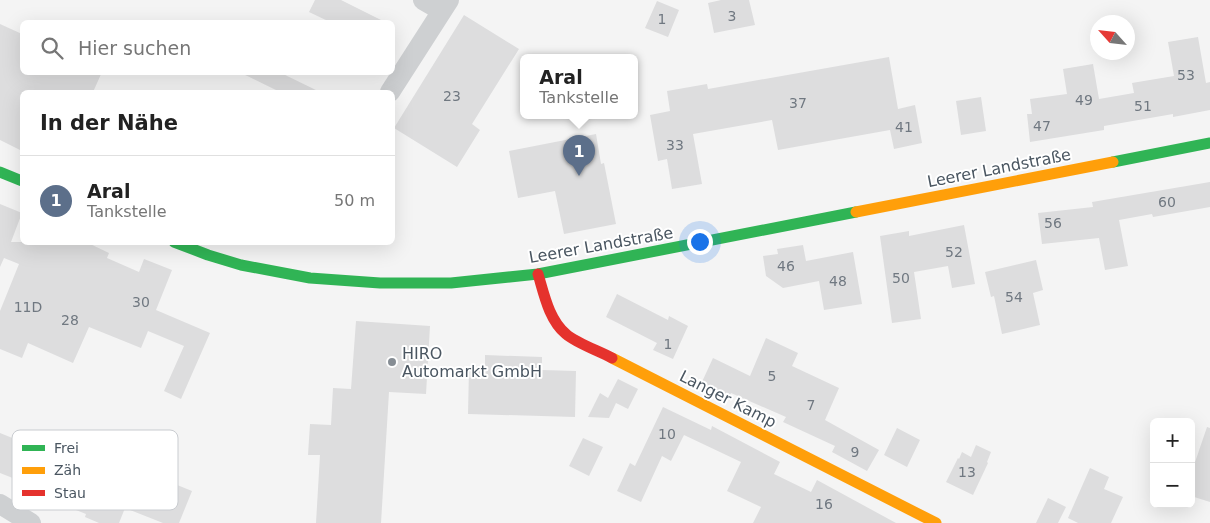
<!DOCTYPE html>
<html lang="de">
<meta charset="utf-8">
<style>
:root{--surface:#fff;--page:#f2f2f2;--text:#222;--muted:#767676;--line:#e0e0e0;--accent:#111827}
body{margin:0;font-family:"DejaVu Sans",sans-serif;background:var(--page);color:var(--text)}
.controls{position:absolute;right:15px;bottom:15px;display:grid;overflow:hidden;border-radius:8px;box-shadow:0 5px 20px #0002}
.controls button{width:45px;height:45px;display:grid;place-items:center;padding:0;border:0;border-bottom:1px solid var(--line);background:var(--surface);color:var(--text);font:25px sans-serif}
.compass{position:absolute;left:1090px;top:15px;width:45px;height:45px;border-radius:50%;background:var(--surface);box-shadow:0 5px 20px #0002;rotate:297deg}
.you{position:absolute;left:699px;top:241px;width:18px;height:18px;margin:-12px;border:4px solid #fff;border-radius:50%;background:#1a73e8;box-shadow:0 0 0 8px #1a73e833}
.badge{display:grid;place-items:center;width:32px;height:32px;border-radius:50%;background:var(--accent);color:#fff;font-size:16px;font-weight:700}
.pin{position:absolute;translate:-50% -41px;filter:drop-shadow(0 1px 2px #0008)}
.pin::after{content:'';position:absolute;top:26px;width:18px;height:15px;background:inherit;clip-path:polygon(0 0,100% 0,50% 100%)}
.popup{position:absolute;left:520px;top:54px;width:118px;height:65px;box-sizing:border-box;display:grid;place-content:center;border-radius:8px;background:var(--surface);filter:drop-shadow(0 1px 4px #0005);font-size:16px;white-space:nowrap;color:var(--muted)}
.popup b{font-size:19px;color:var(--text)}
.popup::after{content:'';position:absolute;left:50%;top:100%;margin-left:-10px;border:10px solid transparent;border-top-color:var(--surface)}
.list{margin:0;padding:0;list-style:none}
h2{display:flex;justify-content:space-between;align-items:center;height:65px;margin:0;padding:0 20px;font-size:21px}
h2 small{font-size:16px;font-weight:400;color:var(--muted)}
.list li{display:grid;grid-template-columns:32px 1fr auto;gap:15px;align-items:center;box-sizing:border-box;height:90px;padding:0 20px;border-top:1px solid var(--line)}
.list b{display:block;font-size:19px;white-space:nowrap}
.list p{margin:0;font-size:16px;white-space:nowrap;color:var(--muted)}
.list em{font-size:16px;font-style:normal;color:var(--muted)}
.icon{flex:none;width:28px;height:28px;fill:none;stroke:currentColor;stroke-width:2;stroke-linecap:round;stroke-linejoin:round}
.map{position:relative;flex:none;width:1210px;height:523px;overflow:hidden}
.search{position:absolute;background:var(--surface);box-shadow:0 5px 20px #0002;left:20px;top:20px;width:375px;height:55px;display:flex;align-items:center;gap:12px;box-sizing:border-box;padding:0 18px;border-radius:8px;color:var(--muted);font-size:19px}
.panel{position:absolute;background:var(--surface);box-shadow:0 5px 20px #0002;left:20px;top:90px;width:375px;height:155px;border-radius:8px}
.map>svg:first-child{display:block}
.building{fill:#ddddde}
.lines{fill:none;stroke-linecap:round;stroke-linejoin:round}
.street{stroke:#ced0d2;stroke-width:20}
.fast{stroke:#30b455;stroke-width:11}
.slow{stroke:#ff9f0a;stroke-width:11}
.jam{stroke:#e5322d;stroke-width:11}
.poi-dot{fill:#868d94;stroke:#fff;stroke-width:2}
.labels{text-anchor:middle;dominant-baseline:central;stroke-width:4;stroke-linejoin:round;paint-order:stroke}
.number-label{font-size:14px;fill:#707881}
.street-label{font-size:16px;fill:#4a5661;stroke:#fff}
.poi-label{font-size:16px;fill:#4a5661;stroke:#fff;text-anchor:start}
.key{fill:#fff;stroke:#c9ccd0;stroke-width:1}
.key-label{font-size:14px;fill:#4a5661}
</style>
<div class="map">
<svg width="1210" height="523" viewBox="0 0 1210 523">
<rect width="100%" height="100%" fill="#f4f4f4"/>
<path class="building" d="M315 0H341L385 22H330L309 12Z
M721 0H749L755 25 714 33 708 3Z
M657 1 679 10 668 37 645 28Z
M464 15 519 49 472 124 480 130 457 167 394 128Z
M0 24 22 34V72H102L93 92H22V151L0 140Z
M1198 37 1206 83 1210 82V110L1173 117V114L1104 126V130L1030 142 1027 114H1032L1030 99 1067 94 1063 69 1093 64 1099 99 1134 93 1132 83 1174 76 1168 42Z
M889 57 898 109 915 105 922 143 894 149 890 130 778 150 772 120 693 134 702 184 672 189 667 159 658 161 650 115 670 111 667 91 707 84 708 89Z
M239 72H279L320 92H280Z
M981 97 986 131 961 135 956 101Z
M596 134 601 164 604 163 616 224 564 234 555 191 518 198 509 151Z
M1210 182V207L1153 217 1152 214 1119 220 1128 266 1105 270 1099 238 1042 244 1038 213 1093 207 1092 202Z
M0 204 22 213 11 242H86L109 253 107 258 139 272 144 259 172 270 156 310 210 333 181 399 164 391 184 346 148 331 141 348 89 327 73 363 28 343 22 358 0 349V311L19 264 4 258 0 267Z
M964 225 975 284 952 288 948 266 914 272 921 319 892 323 880 236 909 231V236Z
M803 245 806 261 853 252 862 304 824 310 819 281 783 288 766 276 763 256 778 254 777 249Z
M1036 260 1043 290 1033 293 1040 325 1002 334 994 296 991 297 985 272Z
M617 294 668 320 669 316 688 326 673 359 653 350 657 343 606 317Z
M356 321 430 326 426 394 389 392 381 523H316L320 455H308L310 424 331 425 333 388 351 389Z
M766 338 798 353 792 366 839 388 825 420 879 450 867 471 832 452 835 446 783 422 786 417 731 393 729 397 701 384 713 358 750 376Z
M485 355 542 357V370L576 371 575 417 468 414 469 369H485Z
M618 379 638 389 628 409 616 403 609 418 588 417 600 393 608 398Z
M663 407 711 430 712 426 780 462 774 474 811 492 817 480 896 523H753L761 507 727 491 741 462 684 435 671 461 662 456 641 502 617 491 630 463 635 466Z
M1207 427 1210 428V502L1191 496V474Z
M897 428 920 440 907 467 884 455Z
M0 433 57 456 60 449 105 467 117 438 148 451 140 470 192 491 179 523H163L125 508 119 523H99L85 517 86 514 41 496 43 490 0 473Z
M583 438 603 447 589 476 569 466Z
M976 445 991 452 987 462 988 463 973 495 946 482 958 458 959 459 962 452 971 457Z
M1090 468 1109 477 1104 489 1123 497 1111 523H1078L1068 518Z
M1048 498 1066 507 1058 523H1036Z"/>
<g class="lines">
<path class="street" d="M423 0 442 11
M390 92 449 0
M0 504 31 523"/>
<path class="fast" d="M1113 162 1210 143
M0 172 22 181
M174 242 208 255 241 265 310 278 380 283H451L538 274 856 212"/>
<path class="slow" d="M856 212 1113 162
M612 358 936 523"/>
<path class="jam" d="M538 274C544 294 549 320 566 334 576 343 599 351 612 358"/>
</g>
<circle class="poi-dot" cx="392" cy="362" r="5"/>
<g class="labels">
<g class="number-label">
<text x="732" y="16">3</text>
<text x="662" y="19">1</text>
<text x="1186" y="75">53</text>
<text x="452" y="96">23</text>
<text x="1084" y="100">49</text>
<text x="798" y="103">37</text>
<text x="1143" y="106">51</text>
<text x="1042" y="126">47</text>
<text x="904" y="127">41</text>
<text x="675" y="145">33</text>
<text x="1167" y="202">60</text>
<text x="1053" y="223">56</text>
<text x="954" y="252">52</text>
<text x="786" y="266">46</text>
<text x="901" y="278">50</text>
<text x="838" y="281">48</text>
<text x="1014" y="297">54</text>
<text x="141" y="302">30</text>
<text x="28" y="307">11D</text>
<text x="70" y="320">28</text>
<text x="668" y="344">1</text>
<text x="772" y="376">5</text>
<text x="811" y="405">7</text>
<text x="667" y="434">10</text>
<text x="855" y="452">9</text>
<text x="967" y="472">13</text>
<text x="824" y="504">16</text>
</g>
<g class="street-label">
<text transform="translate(999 168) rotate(-11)">Leerer Landstraße</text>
<text transform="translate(601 245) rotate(-10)">Leerer Landstraße</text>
<text transform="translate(728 399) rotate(27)">Langer Kamp</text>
</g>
<g class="poi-label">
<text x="402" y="353">HIRO<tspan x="402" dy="18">Automarkt GmbH</tspan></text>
</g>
</g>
<rect x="12" y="430" width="166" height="80" rx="8" class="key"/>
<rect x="22" y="445" width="23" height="6" fill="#30b455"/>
<rect x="22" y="467" width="23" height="7" fill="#ff9f0a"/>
<rect x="22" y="490" width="23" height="6" fill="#e5322d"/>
<g class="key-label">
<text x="54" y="453">Frei</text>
<text x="54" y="475">Zäh</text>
<text x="54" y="498">Stau</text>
</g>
</svg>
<div class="controls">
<button>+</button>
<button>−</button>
</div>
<svg class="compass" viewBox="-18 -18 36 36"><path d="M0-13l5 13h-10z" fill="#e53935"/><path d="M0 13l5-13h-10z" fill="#767676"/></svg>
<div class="you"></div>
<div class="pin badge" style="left:579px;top:176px;background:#5c6f8a">1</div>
<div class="popup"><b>Aral</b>Tankstelle</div>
<div class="search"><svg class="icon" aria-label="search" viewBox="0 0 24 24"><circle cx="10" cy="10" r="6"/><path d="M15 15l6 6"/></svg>Hier suchen</div>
<section class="panel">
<h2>In der Nähe<small></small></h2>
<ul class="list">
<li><span class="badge" style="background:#5c6f8a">1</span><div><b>Aral</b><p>Tankstelle</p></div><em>50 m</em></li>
</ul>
</section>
</div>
